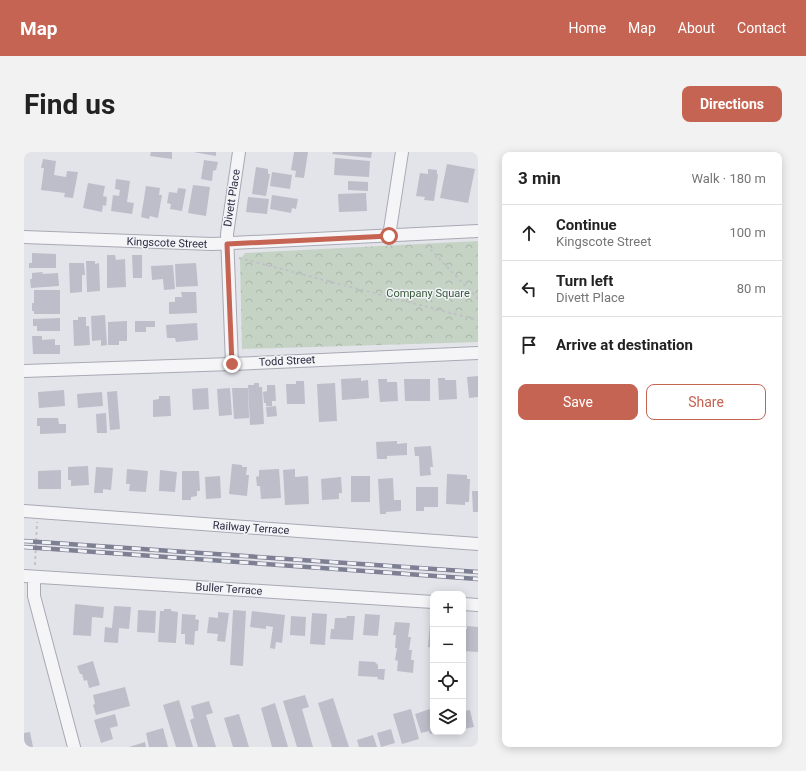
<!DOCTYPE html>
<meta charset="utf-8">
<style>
:root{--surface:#fff;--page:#f2f2f2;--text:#222;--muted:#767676;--line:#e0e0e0;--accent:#c56452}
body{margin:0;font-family:Roboto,sans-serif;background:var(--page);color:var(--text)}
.controls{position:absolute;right:12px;bottom:12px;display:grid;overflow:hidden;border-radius:8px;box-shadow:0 2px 10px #0003}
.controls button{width:36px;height:36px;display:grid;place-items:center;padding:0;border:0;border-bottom:1px solid var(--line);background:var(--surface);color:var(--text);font:20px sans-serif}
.stop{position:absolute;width:12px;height:12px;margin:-9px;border:3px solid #c56452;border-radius:50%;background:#fff}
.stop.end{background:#c56452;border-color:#fff;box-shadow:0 1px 4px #0008}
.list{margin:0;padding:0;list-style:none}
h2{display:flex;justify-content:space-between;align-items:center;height:52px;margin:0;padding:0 16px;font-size:17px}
h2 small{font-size:13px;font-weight:400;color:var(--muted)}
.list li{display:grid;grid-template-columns:26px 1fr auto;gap:12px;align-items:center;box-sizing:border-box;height:56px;padding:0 16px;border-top:1px solid var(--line)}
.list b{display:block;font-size:15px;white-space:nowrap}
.list p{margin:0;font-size:13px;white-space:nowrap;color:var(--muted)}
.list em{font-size:13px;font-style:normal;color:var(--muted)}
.actions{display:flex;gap:8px;padding:12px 16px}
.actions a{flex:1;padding:9px 0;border:1px solid var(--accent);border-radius:8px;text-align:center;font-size:14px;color:var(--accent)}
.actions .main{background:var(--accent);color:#fff}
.icon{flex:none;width:22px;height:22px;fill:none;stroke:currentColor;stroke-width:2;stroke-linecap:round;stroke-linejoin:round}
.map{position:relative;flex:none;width:454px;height:595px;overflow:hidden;border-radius:8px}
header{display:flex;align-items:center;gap:24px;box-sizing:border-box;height:56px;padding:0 20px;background:var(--accent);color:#fff}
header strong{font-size:19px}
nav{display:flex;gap:22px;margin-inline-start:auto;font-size:14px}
.intro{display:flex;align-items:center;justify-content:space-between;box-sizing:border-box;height:96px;padding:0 24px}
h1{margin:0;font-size:28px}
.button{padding:10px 18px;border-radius:8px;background:var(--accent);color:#fff;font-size:14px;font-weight:700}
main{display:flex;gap:24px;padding:0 24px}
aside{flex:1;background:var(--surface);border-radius:8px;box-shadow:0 2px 10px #0003}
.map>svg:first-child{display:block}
.park{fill:url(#park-crowns)}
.building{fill:#bdbec9}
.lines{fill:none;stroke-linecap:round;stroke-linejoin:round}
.minor-casing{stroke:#a8a9b4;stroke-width:14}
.path{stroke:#c1c1c8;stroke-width:2;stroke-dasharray:3 3;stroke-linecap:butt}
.minor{stroke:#f5f5f8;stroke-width:12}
.rail-casing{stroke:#7d7f92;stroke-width:4.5}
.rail{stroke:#f2f3f7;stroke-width:3;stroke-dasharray:9;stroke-linecap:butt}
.route{stroke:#c56452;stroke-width:5}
.labels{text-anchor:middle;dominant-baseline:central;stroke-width:3;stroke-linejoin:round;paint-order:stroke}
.street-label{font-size:11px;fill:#2c2d41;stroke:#f2f3f7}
.park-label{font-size:11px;fill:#3a5c3e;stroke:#f2f3f7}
</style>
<header>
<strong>Map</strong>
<nav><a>Home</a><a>Map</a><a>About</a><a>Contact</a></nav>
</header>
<div class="intro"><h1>Find us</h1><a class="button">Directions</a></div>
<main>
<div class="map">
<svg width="454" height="595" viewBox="0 0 454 595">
<defs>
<pattern id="park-crowns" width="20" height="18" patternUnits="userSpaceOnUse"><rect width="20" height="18" fill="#c5d3c5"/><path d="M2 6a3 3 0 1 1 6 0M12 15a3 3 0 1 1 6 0" fill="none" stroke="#a9b5aa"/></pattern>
</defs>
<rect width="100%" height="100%" fill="#e3e3ea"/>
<path class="park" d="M454 89V190L218 197 216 108 221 101Z"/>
<path class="building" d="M127 0H148V7L126 4Z
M169 0H192V4Z
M270 0H284L280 26 271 25 272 19 267 18Z
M309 0H348L347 6 308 2Z
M311 6 346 9 345 25 310 23Z
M19 7 32 9 30 23 42 25 43 19 54 20 49 46 40 45 41 41 17 38 20 16H17Z
M180 8 194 10 192 18 189 19 188 29 177 27Z
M423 12 451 17 444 51 416 46Z
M232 15 244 17V22H246L242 44 228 42Z
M404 17 413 18V22L414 23 410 49 400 48 401 45 392 44 396 21 404 22Z
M248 20 268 23 266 37 246 34Z
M92 27 106 29 103 50 110 51 108 62 87 59 89 43 95 44 96 38 91 37Z
M324 29 344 30V39L324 38Z
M64 31 81 34 79 44 83 45 82 54 79 53 78 60 59 56Z
M169 33 186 35 182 64 164 61Z
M122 34 136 36 135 43H138L134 66 126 64 125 67 117 65Z
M154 36 162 37 158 59 146 57 147 52 143 51 145 40 153 41Z
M342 41 343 59 315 60 314 42Z
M248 43 274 47 272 57 268 56 267 61 246 57Z
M224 45 245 47 243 62 222 60Z
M8 101 32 102V116H5V111H8Z
M83 103H91L92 108 101 107 102 135 83 136Z
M108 103H118V126H109Z
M62 109H71V112L75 111 76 139 63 140Z
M45 111H60L61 123H58V140L46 141Z
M172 111 174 134 152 135 151 112Z
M149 113 151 137 140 138 139 127 128 128 127 114Z
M19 120 18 122 34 121 35 134 7 136 6 127H8V121Z
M10 138H36V162H10V159H8V151H10Z
M157 140H172L173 161 145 162V150H151V145H158Z
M81 163 83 193 77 194V188L68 189 67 164Z
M54 165H62V174H65L66 193 50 194 49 168H54Z
M36 166V179H13V174H9V167Z
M103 169V189H95V193H84V170Z
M111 169H131V175H122V180H111Z
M173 171 174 188 152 190 151 186H143L142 173Z
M8 184H18V188L31 187V193H36V202H9Z
M454 224V245L445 246 443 225Z
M337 226V229L344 228 345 246 318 248 317 227Z
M414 226H421V228H432L433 247 415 248Z
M354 227H363V230H373L374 249 356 250Z
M380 227H406V249H381Z
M272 229H280L281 252H263L262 232H272Z
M230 231H235V235H238L240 272 226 273 224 233H230Z
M311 231 313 269 295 270 293 232Z
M243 233H251L252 249H248V254H242V251H240L239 240 243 239Z
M184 236 185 257 169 258 168 237Z
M206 236 208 263 195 264 193 237Z
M208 236H224L225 266 210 267Z
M40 238 41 254 15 256 14 240Z
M93 239 96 277 86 278 83 240Z
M78 240 79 254 54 256 53 242Z
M135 244H146L147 264 129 265V248L135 247Z
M252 254 253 264 243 265 242 255Z
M82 261 83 281H73L72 262Z
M13 266H34L35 272H42V281L16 282V274H13Z
M373 289V292L383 291V303L363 304V307H353L352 290Z
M407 294 409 315H406L407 323 396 324 395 304H391L390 295Z
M208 312 218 313V315H223L222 323H225L223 344 205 342Z
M64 314 65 333 47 334V328H44V315Z
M72 315 89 316 87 338 79 337V341H70Z
M103 317 124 319 122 340 105 339 106 332H102Z
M255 317 257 346 237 347 236 334H233L232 325 235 324V318Z
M271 317V325L284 324 285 352 261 353 259 318Z
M37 318V337H14V319Z
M136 318 153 320 151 340 135 339Z
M158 319H175L176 339H173V344L167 345V348H158Z
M423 322 443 323V327H446L445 350H441V353L422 352Z
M196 324 197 346 182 347 181 325Z
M327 324H346V350H327Z
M317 325 318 341H315V347L298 348 297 327Z
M369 326 370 348H377V359L362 360V362H356L354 327Z
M392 335H414V355H400V359H392Z
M448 339H454V360H449Z
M51 452 80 455 79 466 68 465 67 484 49 483Z
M90 454 107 455 105 477 95 476 94 491 80 490 81 475 88 476Z
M140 457H147V459L154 460 152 491 134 490 136 459H140Z
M114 458 132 459 131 481 113 480Z
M209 458 222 459 219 514 206 513Z
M228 459 261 463 258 491 252 490 251 497 246 496 249 475 242 474V477L226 475Z
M194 460 205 461 201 490 193 489 194 482 183 481 185 465 194 466Z
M288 461 303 462 301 493 286 492Z
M158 462 172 463 171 467 175 468 174 479H171L170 493 161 492V482H157Z
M341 462 356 463 354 484 339 483Z
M267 464 282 465 281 484 266 483Z
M323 464H331L329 488 306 487 307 477H310L311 466H322Z
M371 470 386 471 384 485H387L385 498H388L387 508H390L389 521 373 519 374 509 371 508 373 496H371L372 483H369Z
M406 471 409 472V496L404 495Z
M443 474 454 475V500L439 499V477H443Z
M69 509 76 533 65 536 63 528 60 529 58 522H56L53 514Z
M335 509 351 510 354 513V517H361L360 528 353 527 354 525 334 524Z
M101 535 106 554 72 563 69 553 71 552 69 543Z
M281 543 285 555 278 557 289 595H273L259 549Z
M309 546 325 595H308L294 551Z
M155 548 169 595H152L139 553Z
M185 549 189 561 182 563 192 595H174L166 568 170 566 167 554Z
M251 551 264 595H248L237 556Z
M409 556V581L406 582 405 579 397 581 391 562Z
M387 557 395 587 378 592 369 562Z
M446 558 450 575 439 577V559Z
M91 562 94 574 86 576 89 587 77 591 70 568Z
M215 562 225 595H209L200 566Z
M139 576 144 595H125L122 581Z
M367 577 371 591 357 595 353 581Z
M6 580 9 595H0V581Z
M349 583 353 595H335L333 588Z
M121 590 122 595H105Z"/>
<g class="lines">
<g class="minor-casing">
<path id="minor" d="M365 84 378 0
M0 85 188 92 454 79
M208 212 203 82 215 0
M0 219 208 212 454 201
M0 359 454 392
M0 424 409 450
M10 425V444L50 595
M439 452 454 453"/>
</g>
<path class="path" d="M404 92 405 96 454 147
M215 106 454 168
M11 413 13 370"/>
<use href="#minor" class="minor"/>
<g class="rail-casing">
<path id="rail" d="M0 389 454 420
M0 395 454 427"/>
</g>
<use href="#rail" class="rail"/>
</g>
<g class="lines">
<path class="route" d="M208 212 203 92 365 84"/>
</g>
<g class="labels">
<g class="street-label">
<text transform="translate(208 46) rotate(-81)">Divett Place</text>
<text transform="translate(143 91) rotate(2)">Kingscote Street</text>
<text transform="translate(263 209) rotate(-3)">Todd Street</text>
<text transform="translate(227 376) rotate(4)">Railway Terrace</text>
<text transform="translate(205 437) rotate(4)">Buller Terrace</text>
</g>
<g class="park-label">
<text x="404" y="141">Company Square</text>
</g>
</g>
</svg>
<div class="controls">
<button>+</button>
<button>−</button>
<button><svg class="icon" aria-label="locate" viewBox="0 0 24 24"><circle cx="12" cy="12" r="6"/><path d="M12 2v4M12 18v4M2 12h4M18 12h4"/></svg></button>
<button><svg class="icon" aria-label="layers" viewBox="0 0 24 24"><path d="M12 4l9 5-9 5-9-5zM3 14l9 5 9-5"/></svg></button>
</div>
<div class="stop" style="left:365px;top:84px"></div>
<div class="stop end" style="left:208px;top:212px"></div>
</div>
<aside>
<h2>3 min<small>Walk · 180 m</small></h2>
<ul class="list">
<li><svg class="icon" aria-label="ahead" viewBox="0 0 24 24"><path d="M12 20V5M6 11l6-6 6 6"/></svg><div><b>Continue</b><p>Kingscote Street</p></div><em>100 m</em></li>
<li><svg class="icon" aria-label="left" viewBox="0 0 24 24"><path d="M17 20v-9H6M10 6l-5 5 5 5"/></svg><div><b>Turn left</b><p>Divett Place</p></div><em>80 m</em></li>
<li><svg class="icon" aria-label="arrive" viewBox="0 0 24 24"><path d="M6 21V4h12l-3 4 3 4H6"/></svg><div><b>Arrive at destination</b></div></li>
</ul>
<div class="actions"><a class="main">Save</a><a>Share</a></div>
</aside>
</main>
